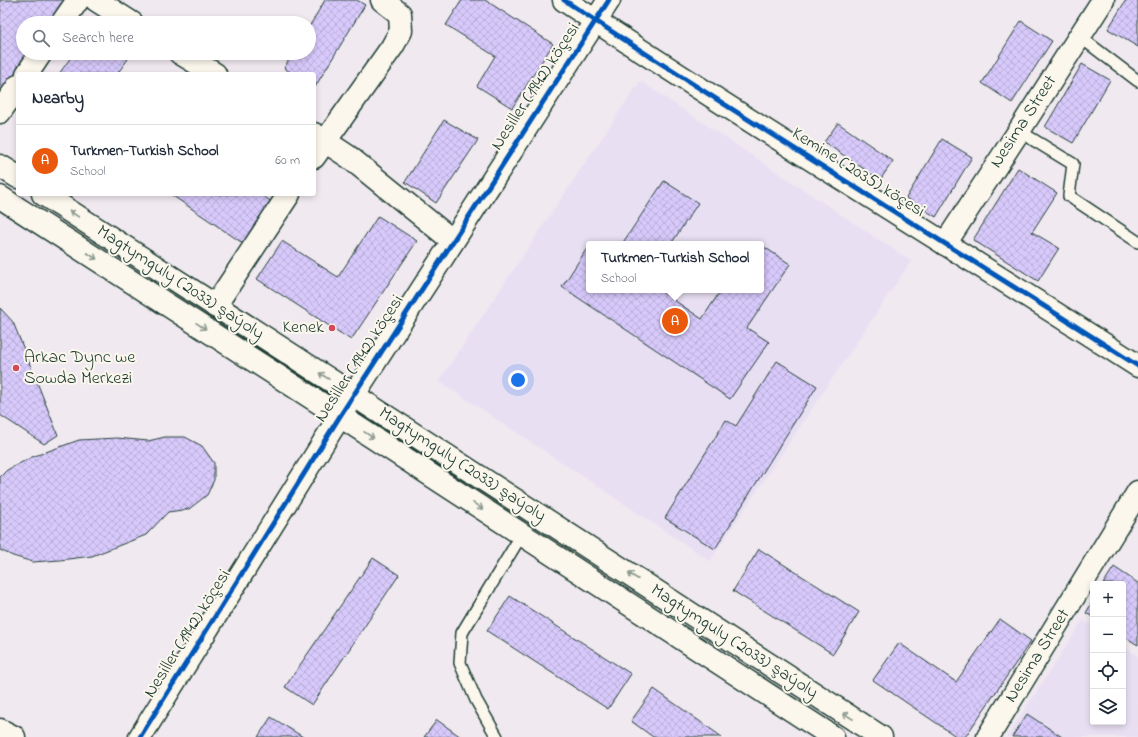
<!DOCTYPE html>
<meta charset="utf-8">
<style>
:root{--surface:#fff;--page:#f2f2f3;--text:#1f2937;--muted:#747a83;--line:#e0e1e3;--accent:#ea580c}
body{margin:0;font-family:"Indie Flower",sans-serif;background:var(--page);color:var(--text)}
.controls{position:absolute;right:12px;bottom:12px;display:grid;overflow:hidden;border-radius:4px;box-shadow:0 2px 6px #0003}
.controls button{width:36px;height:36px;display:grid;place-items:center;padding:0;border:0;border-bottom:1px solid var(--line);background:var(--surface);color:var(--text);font:20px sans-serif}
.you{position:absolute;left:518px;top:380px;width:14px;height:14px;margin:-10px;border:3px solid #fff;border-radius:50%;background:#1a73e8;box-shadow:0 0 0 6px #1a73e833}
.badge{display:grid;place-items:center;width:26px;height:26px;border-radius:50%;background:var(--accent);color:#fff;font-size:13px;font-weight:700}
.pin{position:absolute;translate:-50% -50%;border:2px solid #fff;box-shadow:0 1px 4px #0006}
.popup{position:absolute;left:586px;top:241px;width:178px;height:52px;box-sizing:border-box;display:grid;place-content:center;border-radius:4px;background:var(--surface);filter:drop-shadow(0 1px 3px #0005);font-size:13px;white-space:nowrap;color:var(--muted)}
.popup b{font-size:15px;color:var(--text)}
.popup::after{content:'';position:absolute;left:50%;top:100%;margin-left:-8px;border:8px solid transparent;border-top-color:var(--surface)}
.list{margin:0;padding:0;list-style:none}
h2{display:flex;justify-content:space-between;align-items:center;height:52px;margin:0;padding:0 16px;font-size:17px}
h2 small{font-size:13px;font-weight:400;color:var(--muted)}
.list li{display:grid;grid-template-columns:26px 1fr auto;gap:12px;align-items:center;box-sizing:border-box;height:72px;padding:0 16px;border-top:1px solid var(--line)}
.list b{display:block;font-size:15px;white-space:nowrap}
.list p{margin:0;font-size:13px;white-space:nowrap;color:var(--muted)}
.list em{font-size:13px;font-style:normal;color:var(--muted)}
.icon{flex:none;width:22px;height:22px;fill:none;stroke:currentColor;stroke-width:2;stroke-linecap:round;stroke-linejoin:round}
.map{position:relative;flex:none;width:1138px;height:737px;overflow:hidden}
.search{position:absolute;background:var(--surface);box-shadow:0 2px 6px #0003;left:16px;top:16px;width:300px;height:44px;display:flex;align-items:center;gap:10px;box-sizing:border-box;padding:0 14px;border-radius:22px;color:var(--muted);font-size:15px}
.panel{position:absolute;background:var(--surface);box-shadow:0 2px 6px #0003;left:16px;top:72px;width:300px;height:124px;border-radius:4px}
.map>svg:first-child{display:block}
.built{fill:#e9dff3;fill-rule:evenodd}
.building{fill:url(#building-cross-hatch);stroke:#1f3d34}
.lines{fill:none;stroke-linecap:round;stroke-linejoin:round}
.service-casing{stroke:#1f3d34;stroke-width:14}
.minor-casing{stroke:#1f3d34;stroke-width:25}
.tertiary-casing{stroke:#1f3d34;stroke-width:25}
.secondary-casing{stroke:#1f3d34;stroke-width:25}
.service{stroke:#fbf7ec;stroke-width:11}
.minor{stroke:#fbf7ec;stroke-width:22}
.tertiary{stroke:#fbf7ec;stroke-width:22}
.secondary{stroke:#fbf7ec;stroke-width:22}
.cycleway-casing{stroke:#fbf7ec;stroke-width:8}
.cycleway{stroke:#0057b8;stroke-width:5}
.oneway{stroke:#8d9a90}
.poi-dot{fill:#d1495b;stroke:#fbf7ec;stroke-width:1.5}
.labels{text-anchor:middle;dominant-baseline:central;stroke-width:4;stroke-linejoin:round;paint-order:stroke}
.street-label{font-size:18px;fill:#1f3d34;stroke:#fbf7ec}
.poi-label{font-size:18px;fill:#1f3d34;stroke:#fbf7ec;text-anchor:end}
</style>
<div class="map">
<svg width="1138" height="737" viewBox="0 0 1138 737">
<defs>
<pattern id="building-cross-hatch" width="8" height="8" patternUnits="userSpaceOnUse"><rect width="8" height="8" fill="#d8c9fb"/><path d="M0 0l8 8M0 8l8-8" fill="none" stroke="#b9aed8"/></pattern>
</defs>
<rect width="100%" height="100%" fill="#f0e9f0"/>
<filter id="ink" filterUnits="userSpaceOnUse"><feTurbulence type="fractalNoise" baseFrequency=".025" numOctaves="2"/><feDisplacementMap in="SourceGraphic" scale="8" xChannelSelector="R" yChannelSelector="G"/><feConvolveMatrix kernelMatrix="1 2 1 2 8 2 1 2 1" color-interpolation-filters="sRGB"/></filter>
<g filter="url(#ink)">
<path class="built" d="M640 81 911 261 710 561 439 381ZM589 244H761V290H589Z
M1083 620 1093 626V722H1123V646L1138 656V737H1007Z"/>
<path class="building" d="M0 0H67L56 23H23V53H35L0 103V13L1 11 0 9Z
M325 0H357L365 5 315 87 314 74H293L284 68 293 53H309V27Z
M462 0H485L553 44 512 108 477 86 495 56 446 25Z
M1126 0H1138V47L1108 29Z
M1021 21 1052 41 1012 103 982 83Z
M74 53H120L128 59 117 74H59Z
M1082 64 1110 80 1073 143 1045 127Z
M444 120 478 140 436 203 405 182Z
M838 123 893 161 880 180 824 142Z
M942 139 972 157 936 217 906 198Z
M1018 168 1057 193 1032 232 1059 248 1038 281 973 240Z
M664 181 698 203 671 244H622Z
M170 194H260L272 202 244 244Z
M378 216 417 241 351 340 257 279 282 241 338 277Z
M761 245 790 264 747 328 769 342 730 399 562 287 586 250 589 252V290H659L702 319 721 290H761Z
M0 308 13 322 58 435 44 444 0 415Z
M777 361 817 386 715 549 665 518 726 420 736 426Z
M165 437H185L202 446 214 463V480L207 495 189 509 168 512 146 535 92 556 60 560 33 562 13 556 0 550V477L7 470 32 457 79 440 117 438 148 441Z
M759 549 859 612 833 654 733 591Z
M373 558 399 575 312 705 285 687Z
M1114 567 1138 583V645L1123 636V584H1103Z
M510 596 631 674 608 709 487 631Z
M1093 601V617L1086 613Z
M1000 619 1031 641 965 737H957L873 680 899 643 956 682Z
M654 689 722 737H653L631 721Z
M1027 714 1062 737H1012Z
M271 717 303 737H258Z
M437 720 461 737H424Z"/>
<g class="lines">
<g class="service-casing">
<path id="service" d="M1079 36 1138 81
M1019 131 1073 164 1069 196 1138 242
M497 737 476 700 460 663 462 633 522 534"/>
</g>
<g class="minor-casing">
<path id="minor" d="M96 0 132 23
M62 23 78 0
M180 53 215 74
M27 74 41 53
M0 112 18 86
M314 134 349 157 453 241
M314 157 392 47 401 31 400 14 382 0
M945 244 1019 131 1103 0
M215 306 289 194
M0 730 14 737
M140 737 340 416 609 0
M988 737 1138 492"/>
</g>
<g class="tertiary-casing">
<path id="tertiary" d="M564 0C753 126 947 243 1138 366"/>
</g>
<g class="secondary-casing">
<path id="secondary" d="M0 166 18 177
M43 194 881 737
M0 197 340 416 833 737"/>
</g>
<use href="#service" class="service"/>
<use href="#minor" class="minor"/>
<use href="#tertiary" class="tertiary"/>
<use href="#secondary" class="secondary"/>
<g class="cycleway-casing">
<path id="cycleway" d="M564 0C753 126 947 243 1138 366
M140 737 340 416 609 0"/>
</g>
<use href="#cycleway" class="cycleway"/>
</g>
<defs><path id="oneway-shaft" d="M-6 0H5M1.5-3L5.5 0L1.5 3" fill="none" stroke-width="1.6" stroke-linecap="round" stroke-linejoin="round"/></defs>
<g class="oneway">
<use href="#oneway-shaft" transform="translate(74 214) rotate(-147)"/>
<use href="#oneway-shaft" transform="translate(92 256) rotate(33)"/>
<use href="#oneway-shaft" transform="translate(201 326) rotate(33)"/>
<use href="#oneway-shaft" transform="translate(324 376) rotate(-147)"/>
<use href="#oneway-shaft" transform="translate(369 435) rotate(33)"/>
<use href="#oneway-shaft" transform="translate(478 506) rotate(33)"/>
<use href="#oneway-shaft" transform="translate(633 576) rotate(-147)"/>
<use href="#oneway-shaft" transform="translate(848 716) rotate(-147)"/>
</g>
</g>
<g class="poi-dot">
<circle cx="332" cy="328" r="4"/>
<circle cx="16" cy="368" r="4"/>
</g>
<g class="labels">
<g class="street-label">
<text transform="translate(536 87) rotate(-57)">Nesiller (1942) köçesi</text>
<text transform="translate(1024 122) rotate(-57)">Nesima Street</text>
<text transform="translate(858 173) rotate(32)">Kemine (2035) köçesi</text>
<text transform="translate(180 283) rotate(33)">Magtymguly (2033) şaýoly</text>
<text transform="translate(360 359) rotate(-57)">Nesiller (1942) köçesi</text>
<text transform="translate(462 465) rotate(33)">Magtymguly (2033) şaýoly</text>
<text transform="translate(188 634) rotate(-58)">Nesiller (1942) köçesi</text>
<text transform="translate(734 642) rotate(33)">Magtymguly (2033) şaýoly</text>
<text transform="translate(1038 656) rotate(-58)">Nesima Street</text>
</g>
<g class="poi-label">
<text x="324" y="328">Kenek</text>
<text x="24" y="358" text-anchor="start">Arkac Dync we<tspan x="24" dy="21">Sowda Merkezi</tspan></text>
</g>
</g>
</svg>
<div class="controls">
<button>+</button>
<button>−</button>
<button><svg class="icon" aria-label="locate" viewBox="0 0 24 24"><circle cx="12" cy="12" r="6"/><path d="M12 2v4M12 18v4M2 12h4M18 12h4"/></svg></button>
<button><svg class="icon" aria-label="layers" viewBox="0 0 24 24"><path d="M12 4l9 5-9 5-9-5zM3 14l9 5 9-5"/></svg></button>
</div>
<div class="you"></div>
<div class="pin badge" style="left:675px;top:321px">A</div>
<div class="popup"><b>Turkmen-Turkish School</b>School</div>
<div class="search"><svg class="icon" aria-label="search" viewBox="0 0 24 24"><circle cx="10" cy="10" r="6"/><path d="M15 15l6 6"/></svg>Search here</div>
<section class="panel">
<h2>Nearby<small></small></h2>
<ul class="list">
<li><span class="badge">A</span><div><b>Turkmen-Turkish School</b><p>School</p></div><em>60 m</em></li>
</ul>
</section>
</div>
